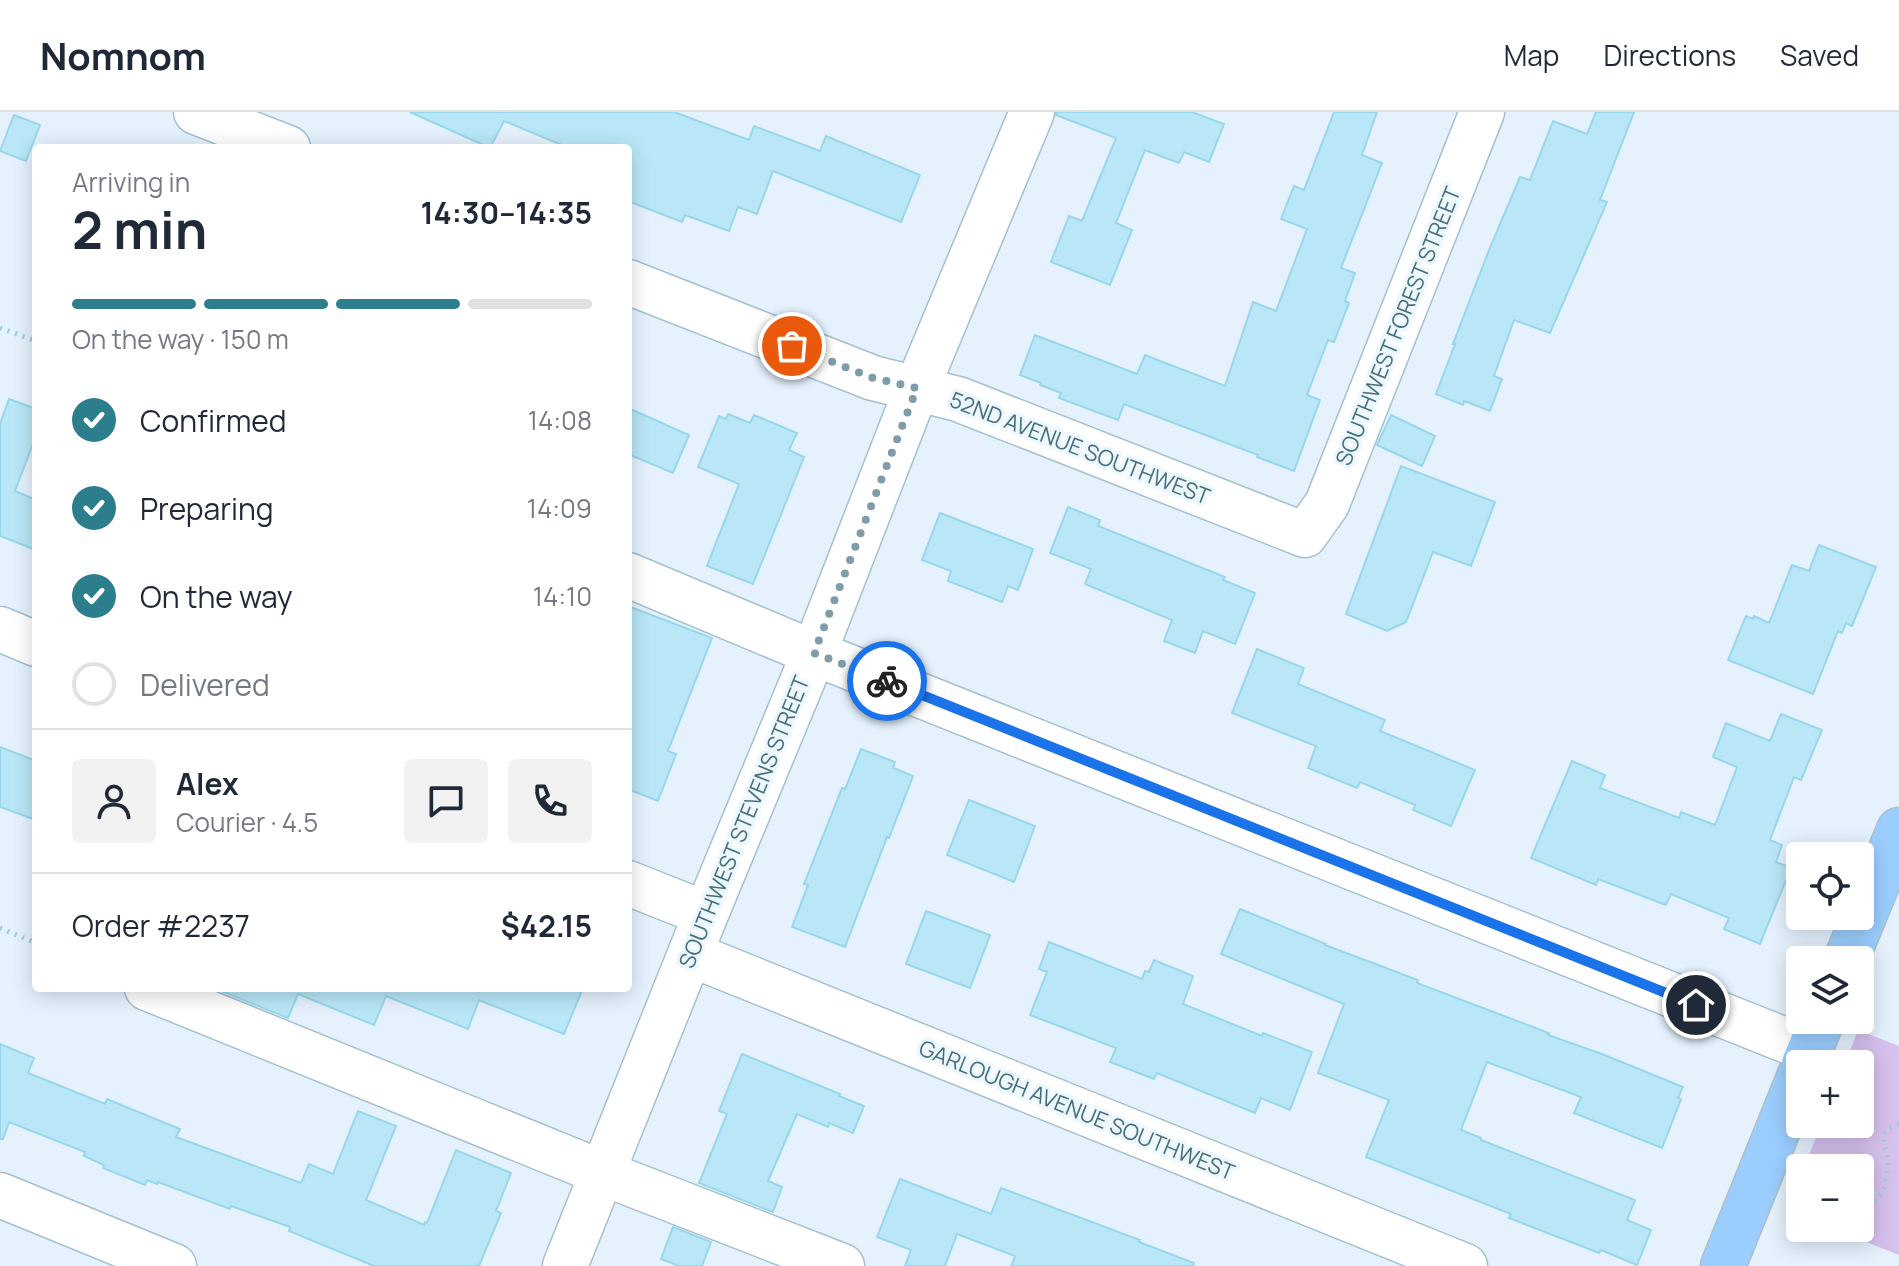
<!DOCTYPE html>
<html lang="en">
<head>
<meta charset="utf-8">
<style>
	:root { --surface:#fff; --page:#f2f2f3; --text:#1f2937; --muted:#747a83; --line:#e0e1e3; --accent:#2c7e8c }
	body { margin:0; font-family:Manrope,sans-serif; background:var(--page); color:var(--text); height:100vh; display:flex; flex-direction:column; font-size:30px; white-space:nowrap }
	* { box-sizing:border-box; margin:0 }
	p { font-size:26px; color:var(--muted) }
	.icon { flex:none; width:44px; height:44px; fill:none; stroke:currentColor; stroke-width:2; stroke-linecap:round; stroke-linejoin:round }
	.map { position:relative; flex:1; overflow:hidden }
	.details { position:absolute; left:32px; top:32px; width:600px; height:848px; display:flex; flex-direction:column; background:var(--surface); border-radius:8px; box-shadow:0 4px 20px #0003 }
	.details>* { flex:none }
	.controls { position:absolute; left:1786px; top:730px; display:grid; gap:16px }
	.controls a { display:grid; place-items:center; width:88px; height:88px; border-radius:8px; background:var(--surface); box-shadow:0 4px 20px #0003; font-size:40px }
	.pin { position:absolute; display:grid; place-items:center; width:68px; height:68px; color:#fff; margin:-34px; border:4px solid #fff; border-radius:50%; box-shadow:0 2px 8px #0007 }
	.courier { position:absolute; display:grid; place-items:center; width:80px; height:80px; margin:-40px; border:6px solid #1a73e8; border-radius:50%; background:#fff; color:#222; box-shadow:0 2px 10px #0007 }
	.head em { font-style:normal; font-weight:700 }
	.head div { display:flex; flex-direction:column-reverse }
	.head { display:flex; align-items:center; justify-content:space-between; height:136px; padding:0 40px }
	h1 { font-size:52px; font-weight:700; line-height:60px }
	.bar { display:grid; grid-template-columns:repeat(4,1fr); gap:12px 8px; align-content:center; height:96px; padding:0 40px }
	.bar i { height:10px; border-radius:6px; background:var(--line) }
	.bar .active { background:var(--accent) }
	.bar p { grid-column:span 4 }
	.line { display:flex; align-items:center; gap:20px; padding:0 40px; border-top:2px solid var(--line) }
	.line div { flex:1 }
	.round { display:grid; place-items:center; flex:none; width:84px; height:84px; border-radius:8px; background:var(--page) }
	ol { padding:0 40px; list-style:none }
	li { display:flex; align-items:center; gap:24px; height:88px }
	li p { margin-inline-start:auto }
	li .icon { padding:8px; border-radius:50%; background:var(--accent); color:#fff; stroke-width:4 }
	li:last-child { color:var(--muted) }
	li i { width:44px; height:44px; border:4px solid var(--line); border-radius:50% }
	header { display:flex; align-items:center; gap:48px; box-sizing:border-box; height:112px; padding:0 40px; background:var(--surface); border-bottom:2px solid var(--line) }
	header strong { font-size:38px }
	nav { display:flex; gap:44px; margin-inline-start:auto; font-size:28px }
	.map>svg:first-child { display:block }
	.green { fill:#d6c1ee }
	.building { fill:#b9e7f7; stroke:#98d7eb; stroke-width:2 }
	.lines { fill:none; stroke-linecap:round; stroke-linejoin:round }
	.minor-casing { stroke:#a4c1cd; stroke-width:47 }
	.major-casing { stroke:#aec0c5; stroke-width:47 }
	.path { stroke:#9cccdc; stroke-width:5; stroke-dasharray:2 6; stroke-linecap:butt }
	.minor { stroke:#fff; stroke-width:44 }
	.major { stroke:#9bceff; stroke-width:44 }
	.done { stroke:#7e9da9; stroke-width:8; stroke-dasharray:0 14.4 }
	.route { stroke:#1a73e8; stroke-width:10 }
	.labels { text-anchor:middle; dominant-baseline:central; stroke-width:7; stroke-linejoin:round; paint-order:stroke }
	.street-label { font-size:22px; fill:#476f7b; stroke:#edf7ff }
</style>
</head>
<body>
<header>
<strong>Nomnom</strong>
<nav><a>Map</a><a>Directions</a><a>Saved</a></nav>
</header>
<div class="map">
<svg width="1899" height="1154" viewBox="0 0 1899 1154">
	<rect width="100%" height="100%" fill="#e5f2fe"/>
	<path class="green" d="M1858,918L1899,934V1143L1831,1116H1860V1056H1804L1821,1012H1860V952H1845Z"/>
	<path class="building" d="M410,0H674L749,28L754,14L820,39L826,24L920,63L901,110L773,59L757,102L738,95L729,119L685,103L682,110L628,89V36H569L504,9L490,36Z
		M1056,0H1192L1224,12L1209,50L1184,40L1179,51L1145,38L1116,111L1132,118L1110,173L1051,150L1069,104L1082,109L1116,26L1056,3Z
		M1334,0H1377L1362,43L1382,51L1341,156L1355,161L1345,189L1349,191L1334,230L1328,228L1307,283L1320,288L1294,359L1257,345L1258,343L1124,292L1118,308L1059,286L1061,281L1040,273L1041,271L1020,263L1035,223L1137,262L1145,243L1225,274L1253,190L1276,199L1307,117L1281,107L1294,74L1304,78Z
		M1596,0H1634L1600,88L1607,90L1550,221L1514,208L1494,264L1502,267L1490,299L1464,289L1463,293L1436,282L1455,232H1453L1489,138L1520,65L1530,68L1553,9L1587,22Z
		M14,3L40,13L26,49L0,39Z
		M9,287L36,297V324L15,379L36,388V438L0,424V312Z
		M628,296L689,323L673,361L628,342Z
		M728,302L750,311L754,303L797,321L789,338L804,345L753,472L707,454L739,372L698,355L719,304L726,307Z
		M1391,303L1435,324L1422,354L1377,333Z
		M1401,354L1495,390L1471,454L1433,440L1406,510L1387,519L1346,502Z
		M1068,395L1100,408L1098,414L1225,465L1223,468L1255,481L1235,532L1203,519L1195,541L1164,529L1172,508L1085,472L1091,457L1050,441Z
		M940,401L1033,437L1018,478L1008,474L1002,490L948,469L951,459L922,448Z
		M1819,433L1876,455L1852,514L1846,511L1842,521L1838,519L1813,582L1728,548L1746,504L1753,507L1754,504L1769,511L1792,453L1809,459Z
		M628,494L712,526L668,639L676,642L658,689L628,677Z
		M1257,537L1304,556L1298,572L1385,608L1380,619L1475,658L1451,714L1413,698L1415,693L1360,670L1357,676L1308,656L1316,634L1232,601Z
		M1781,602L1822,618L1801,668L1794,665L1770,728L1782,733L1776,750L1791,756L1760,832L1724,817L1729,806L1671,782L1666,793L1598,767L1596,773L1531,746L1572,649L1605,663L1600,676L1679,706L1681,700L1715,713L1737,655L1713,645L1726,611L1770,629Z
		M0,635L36,649V708L0,695Z
		M861,637L895,650L893,656L913,664L889,726L887,725L845,835L792,815L808,773L804,772L842,676L845,677Z
		M969,688L1035,714L1014,770L947,743Z
		M1240,797L1326,832L1325,833L1418,868L1417,871L1549,921L1548,923L1602,942L1683,975L1678,986L1681,987L1662,1036L1574,1001L1581,985L1487,950L1461,1018L1481,1026V1028L1635,1088L1627,1108L1651,1118L1637,1153L1601,1138L1599,1141L1509,1106L1511,1102L1366,1045L1389,988L1318,961L1344,892L1221,842Z
		M926,799L990,823L970,876L906,852Z
		M1049,830L1142,867L1145,859L1149,860L1154,848L1193,864L1183,892L1262,924L1263,921L1312,940L1290,998L1261,986L1255,1001L1157,961L1154,967L1110,950L1116,936L1030,903L1047,860L1039,857Z
		M214,876H583L564,922L479,888L468,917L386,884L374,913L298,882L288,906Z
		M0,932L34,946L28,961L105,992L107,987L180,1017L176,1025L301,1071L309,1052L333,1062L358,999L396,1014L366,1088L424,1113L425,1110L427,1111L456,1038L511,1061L496,1099L501,1101L479,1154H374L289,1119L290,1115L231,1094L230,1097L158,1070L157,1072L147,1068L145,1073L103,1056L104,1053L84,1044L85,1040L9,1010L3,1027H0Z
		M742,942L840,982L839,984L864,994L853,1021L829,1011L828,1015L797,1002L768,1069L782,1075L773,1100L699,1071L727,1002L719,999Z
		M900,1067L991,1102L1001,1076L1140,1128L1139,1130L1194,1151L1193,1154H1011L1015,1144L957,1122L945,1154H905L911,1138L877,1125Z
		M673,1115L711,1130L702,1154H679L661,1147Z"/>
	<g class="lines">
		<g class="minor-casing">
			<path id="minor" d="M196,0L288,36
				M628,170L873,266L958,287L1305,423L1327,392L1482,0
				M628,463L814,541L1810,938
				M0,517L36,532
				M628,771L706,802
				M690,842L1465,1154
				M147,876L603,1061L842,1154
				M0,1083L174,1154
				M565,1154L706,802L814,541L917,276L1032,0"/>
		</g>
		<g class="major-casing">
			<path id="major" d="M1846,848L1899,718
				M1804,952L1822,908
				M1723,1154L1800,963"/>
		</g>
		<path class="path" d="M0,216L36,229
			M0,816L36,831
			M1860,1098C1868,1093 1880,1085 1884,1076C1886,1069 1888,1056 1888,1049C1887,1032 1874,1020 1899,1012"/>
		<use href="#minor" class="minor"/>
		<use href="#major" class="major"/>
	</g>
	<g class="lines">
		<path class="done" d="M792,234L873,266L917,276L814,541L887,569"/>
		<path class="route" d="M887,569L1696,893"/>
	</g>
	<g class="labels">
		<g class="street-label">
			<text transform="translate(1398 214) rotate(-68)">SOUTHWEST FOREST STREET</text>
			<text transform="translate(1080 336) rotate(21)">52ND AVENUE SOUTHWEST</text>
			<text transform="translate(744 710) rotate(-68)">SOUTHWEST STEVENS STREET</text>
			<text transform="translate(1077 998) rotate(22)">GARLOUGH AVENUE SOUTHWEST</text>
		</g>
	</g>
</svg>
<div class="controls">
<a><svg class="icon" aria-label="locate" viewBox="0 0 24 24"><circle cx="12" cy="12" r="6"/><path d="M12 2v4M12 18v4M2 12h4M18 12h4"/></svg></a>
<a><svg class="icon" aria-label="layers" viewBox="0 0 24 24"><path d="M12 4l9 5-9 5-9-5zM3 14l9 5 9-5"/></svg></a>
<a>+</a>
<a>−</a>
</div>
<div class="pin" style="left:792px;top:234px;background:#ea580c"><svg class="icon" aria-label="bag" viewBox="0 0 24 24"><path d="M5 8h14l-1 12H6zM9 8a3 3 0 0 1 6 0"/></svg></div>
<div class="pin" style="left:1696px;top:893px;background:#1f2937"><svg class="icon" aria-label="home" viewBox="0 0 24 24"><path d="M3 11l9-7 9 7M6 9v11h12V9"/></svg></div>
<div class="courier" style="left:887px;top:569px"><svg class="icon" aria-label="bike" viewBox="0 0 24 24"><circle cx="6" cy="16" r="4"/><circle cx="18" cy="16" r="4"/><path d="M6 16l4-8h5l3 8M10 8l3 8H6M13 5h3"/></svg></div>
<section class="details">
<div class="head"><div><h1>2 min</h1><p>Arriving in</p></div><em>14:30–14:35</em></div>
<div class="bar"><i class="active"></i><i class="active"></i><i class="active"></i><i></i><p>On the way · 150 m</p></div>
<ol>
<li><svg class="icon" aria-label="check" viewBox="0 0 24 24"><path d="M5 12l5 5 9-10"/></svg>Confirmed<p>14:08</p></li>
<li><svg class="icon" aria-label="check" viewBox="0 0 24 24"><path d="M5 12l5 5 9-10"/></svg>Preparing<p>14:09</p></li>
<li><svg class="icon" aria-label="check" viewBox="0 0 24 24"><path d="M5 12l5 5 9-10"/></svg>On the way<p>14:10</p></li>
<li><i></i>Delivered</li>
</ol>
<div class="line" style="height:144px"><a class="round"><svg class="icon" aria-label="person" viewBox="0 0 24 24"><circle cx="12" cy="8" r="4"/><path d="M4 21q1-7 8-7t8 7"/></svg></a><div><b>Alex</b><p>Courier · 4.5</p></div><a class="round"><svg class="icon" aria-label="chat" viewBox="0 0 24 24"><path d="M4 5h16v11H9l-5 4z"/></svg></a><a class="round"><svg class="icon" aria-label="phone" viewBox="0 0 24 24"><path d="M5 4h4l2 5-3 2q2 4 5 5l2-3 5 2v4C11 20 4 13 5 4z"/></svg></a></div>
<div class="line" style="height:104px"><div>Order #2237</div><b>$42.15</b></div>
</section>
</div>
</body>
</html>
